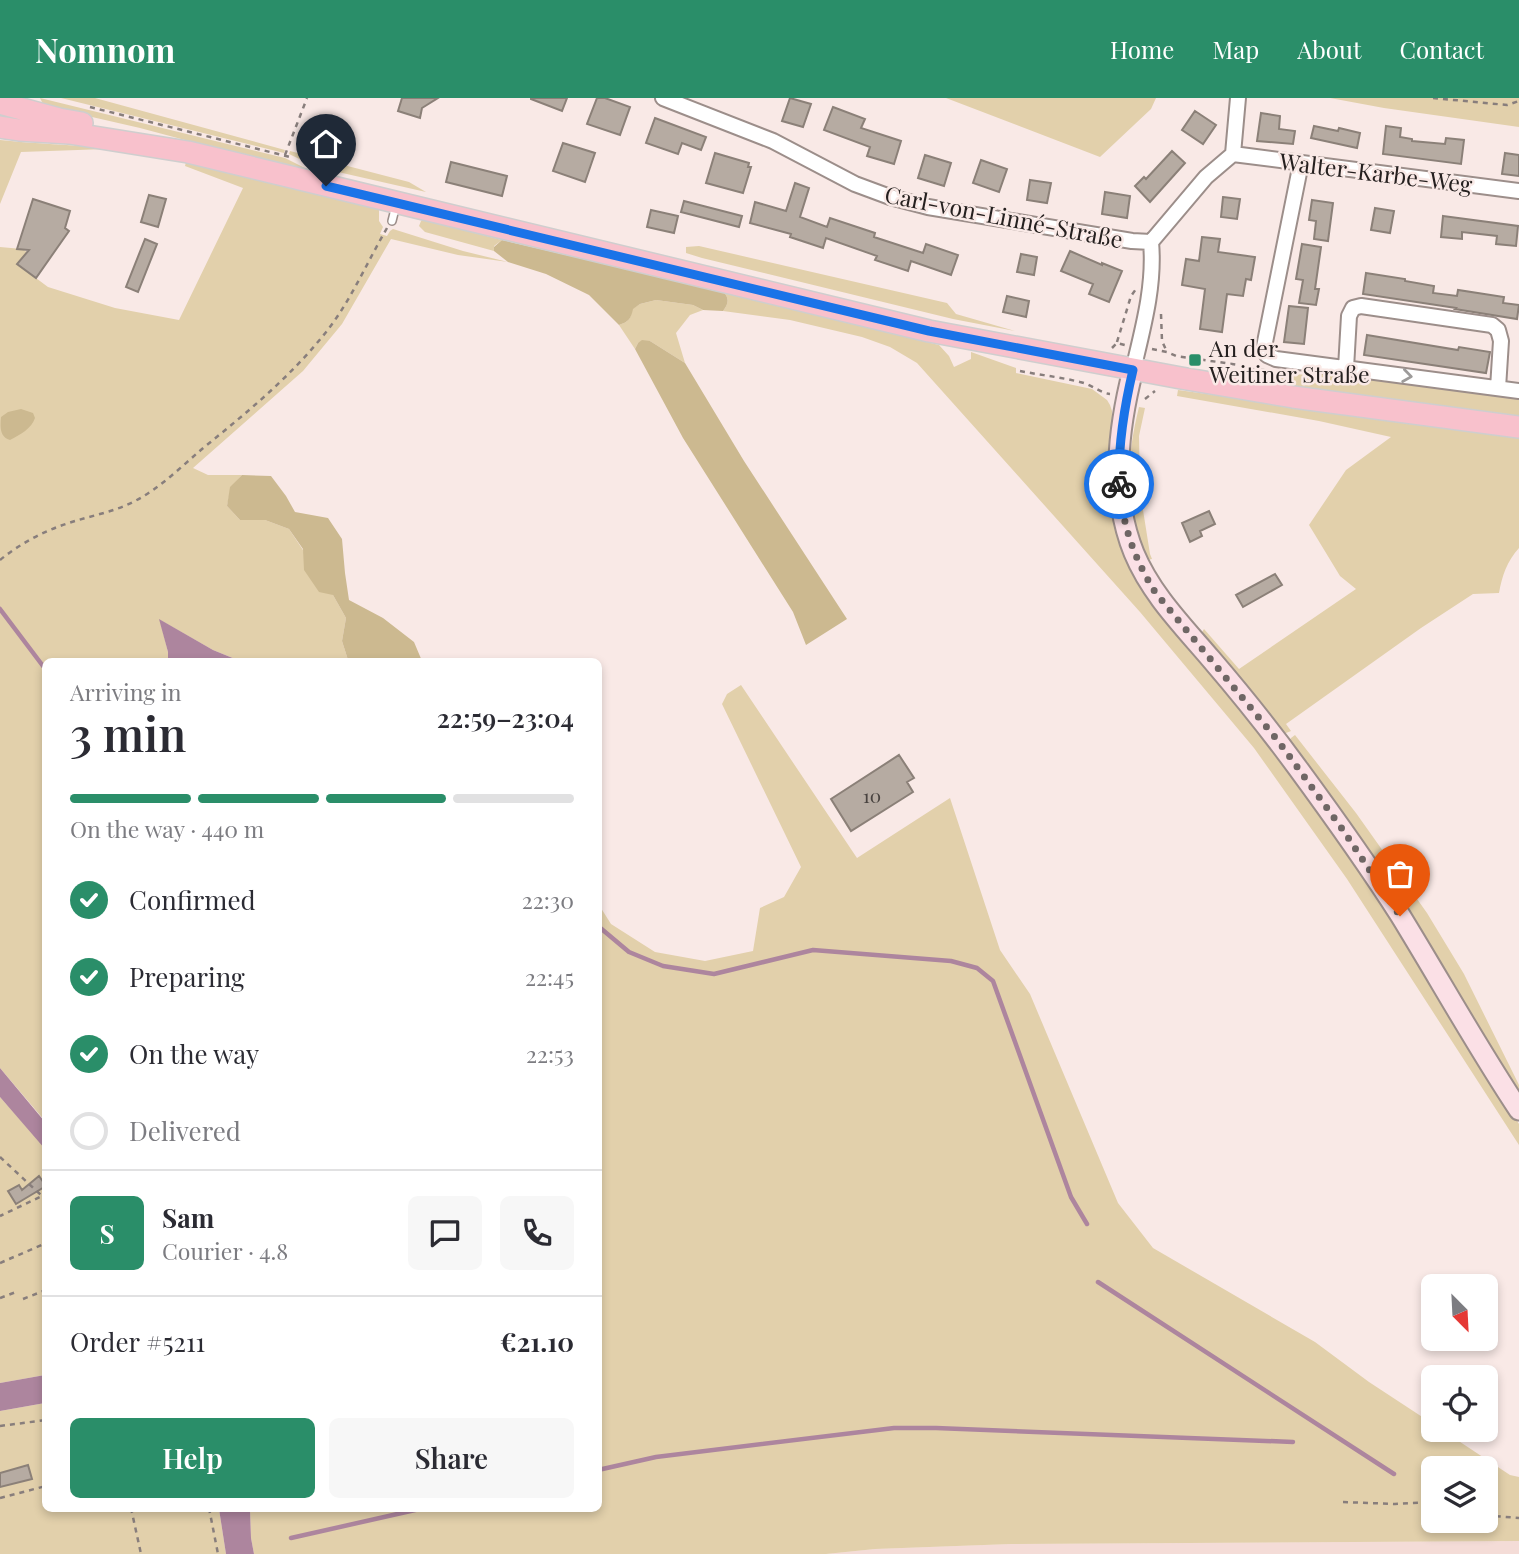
<!DOCTYPE html>
<html lang="en">
<head>
<meta charset="utf-8">
<style>
	:root { --surface:#fff; --page:#f7f7f7; --text:#2b2b33; --muted:#7c7c81; --line:#e1e1e2; --accent:#2a8e69 }
	body { margin:0; font-family:"Playfair Display",serif; background:var(--page); color:var(--text); height:100vh; display:flex; flex-direction:column; font-size:26px; white-space:nowrap }
	* { box-sizing:border-box; margin:0 }
	p { font-size:23px; color:var(--muted) }
	.icon { flex:none; width:38px; height:38px; fill:none; stroke:currentColor; stroke-width:2; stroke-linecap:round; stroke-linejoin:round }
	.map { position:relative; flex:1; overflow:hidden }
	.side { position:absolute; left:42px; top:560px; width:560px; height:854px; display:flex; flex-direction:column; background:var(--surface); border-radius:10px; box-shadow:0 4px 10px #0003 }
	.side>* { flex:none }
	.needle { width:46px; rotate:156deg }
	.tools { position:absolute; left:1421px; top:1176px; display:grid; gap:14px }
	.tools a { display:grid; place-items:center; width:77px; height:77px; border-radius:10px; background:var(--surface); box-shadow:0 4px 10px #0003; font-size:35px }
	.pin { position:absolute; display:grid; place-items:center; width:60px; height:60px; color:#fff; margin:-72px -30px; border-radius:50% 50% 50% 0; rotate:-45deg; box-shadow:0 0 7px #0007 }
	.pin .icon { rotate:45deg }
	.courier { position:absolute; display:grid; place-items:center; width:70px; height:70px; margin:-35px; border:5px solid #1a73e8; border-radius:50%; background:#fff; color:#222; box-shadow:0 2px 9px #0007 }
	.headline em { font-style:normal; font-weight:600 }
	.headline div { display:flex; flex-direction:column-reverse }
	.headline { display:flex; align-items:center; justify-content:space-between; height:119px; padding:0 28px }
	h1 { font-size:46px; font-weight:600; line-height:52px }
	.bar { display:grid; grid-template-columns:repeat(4,1fr); gap:10px 7px; align-content:center; height:84px; padding:0 28px }
	.bar i { height:9px; border-radius:5px; background:var(--line) }
	.bar .current { background:var(--accent) }
	.bar p { grid-column:span 4 }
	.line { display:flex; align-items:center; gap:18px; padding:0 28px; border-top:2px solid var(--line) }
	.line div { flex:1 }
	.round { display:grid; place-items:center; flex:none; width:74px; height:74px; border-radius:10px; background:var(--page) }
	ol { padding:0 28px; list-style:none }
	li { display:flex; align-items:center; gap:21px; height:77px }
	li p { margin-inline-start:auto }
	li .icon { padding:7px; border-radius:50%; background:var(--accent); color:#fff; stroke-width:4 }
	li:last-child { color:var(--muted) }
	li i { width:38px; height:38px; border:4px solid var(--line); border-radius:50% }
	.action { display:flex; gap:14px; margin-top:auto; padding:14px 28px }
	.action a { flex:1; height:80px; border-radius:10px; background:var(--accent); color:#fff; font-size:28px; font-weight:600; line-height:80px; text-align:center }
	.action a+a { background:var(--page); color:var(--text) }
	header { display:flex; align-items:center; gap:42px; box-sizing:border-box; height:98px; padding:0 35px; background:var(--accent); color:#fff }
	header strong { font-size:33px }
	nav { display:flex; gap:38px; margin-inline-start:auto; font-size:24px }
	.map>svg:first-child { display:block }
	.built { fill:#f4dcd7 }
	.green { fill:#e2d0ab; fill-rule:evenodd }
	.forest { fill:#ccb990 }
	.water { fill:#ad859e }
	.lines { fill:none; stroke-linecap:round; stroke-linejoin:round }
	.stream { stroke:#ad859e; stroke-width:4.5 }
	.building { fill:#b6aba2; stroke:#8b8078; stroke-width:2 }
	.service-casing { stroke:#9c8e8a; stroke-width:10 }
	.minor-casing { stroke:#9c8e8a; stroke-width:18 }
	.secondary-casing { stroke:#9c8e8a; stroke-width:23 }
	.primary-casing { stroke:#cfcece; stroke-width:24 }
	.path { stroke:#887e7c; stroke-width:2.5; stroke-dasharray:5 5; stroke-linecap:butt }
	.service { stroke:#fff; stroke-width:7 }
	.minor { stroke:#fff; stroke-width:14 }
	.secondary { stroke:#fbe0e6; stroke-width:19 }
	.primary { stroke:#f8c1cc; stroke-width:21 }
	.oneway { stroke:#9d9b9a }
	.done { stroke:#6f6665; stroke-width:7; stroke-dasharray:0 12.6 }
	.route { stroke:#1a73e8; stroke-width:9 }
	.poi-dot { fill:#2a8e69; stroke:#f9e9e6; stroke-width:2.5 }
	.labels { text-anchor:middle; dominant-baseline:central; stroke-width:5; stroke-linejoin:round; paint-order:stroke }
	.number-label { font-size:19px; fill:#494340 }
	.street-label { font-size:23px; fill:#25201f; stroke:#f9e9e6 }
	.poi-label { font-size:23px; fill:#25201f; stroke:#f9e9e6; text-anchor:start }
</style>
</head>
<body>
<header>
<strong>Nomnom</strong>
<nav><a>Home</a><a>Map</a><a>About</a><a>Contact</a></nav>
</header>
<div class="map">
<svg width="1519" height="1456" viewBox="0 0 1519 1456">
	<rect width="100%" height="100%" fill="#f9e9e6"/>
	<path class="built" d="M1519,1443V1456H826L875,1451L1011,1446Z"/>
	<path class="green" d="M40,0L285,60L313,74L282,68L140,30L44,8Z
		M61,0H95L285,52L284,55Z
		M946,0H1156L1151,11L1100,59Z
		M1330,0H1519V29L1384,10Z
		M0,42C35,46 71,46 106,51L21,54L0,106Z
		M290,53L409,84L426,94L316,69L289,56Z
		M186,64L379,109V123L383,129L380,136L387,138L390,133L393,131L463,153L508,164L458,157L391,141L342,226L303,273L193,370L208,377H242L231,389L227,408L240,422H265L289,431L333,497L346,520L342,543L348,562L350,563H240L213,552L160,522L168,554V563L46,564L45,1023L0,970V149L22,151L27,154L17,166L48,189L115,210L179,222L243,90L185,68Z
		M425,122L502,142L494,148V153L425,134L419,128L421,123Z
		M699,148L947,205L956,216L1015,233L953,221L702,160L686,155V149Z
		M724,194L939,247L949,258L954,269L971,261V254L1016,270V275L1092,291L1107,302L1110,307L1112,313L1111,366L1125,457L1134,479L1147,499L1267,640L1396,823L1519,1026V1047L1347,781L1254,650L1140,514L917,265L890,249L862,239L790,222L723,213C729,205 729,201 724,194Z
		M656,202L693,207L703,212L690,217L676,235L685,265L650,243L638,245L635,251L619,227C628,224 631,221 632,211L640,206Z
		M1330,273L1519,297V322L1298,291L1252,275L1317,277Z
		M1178,292L1519,339V450C1507,463 1502,478 1499,495L1473,496L1421,530L1286,626L1291,633L1286,635H1280L1201,536L1204,531L1239,571L1356,491L1340,478L1309,427L1346,372L1391,339L1319,323L1177,298Z
		M1139,309L1145,310L1139,338L1140,393L1150,456L1152,461L1147,462C1123,411 1126,362 1139,309Z
		M741,587L857,760L950,700L1000,852L1030,896L1118,1105L1153,1150L1315,1244L1369,1284L1433,1326V1332H1442L1510,1377L1519,1379V1443L1011,1446L875,1451L826,1456H254L251,1440L250,1411L598,1410L599,807L611,826L655,854L705,863L753,853L760,810L784,799L801,769L722,606L727,596ZM1433,1370H1486V1423H1433Z
		M1295,637L1356,715L1427,815L1464,876L1519,987V998L1288,646L1291,640Z
		M0,999L46,1051L45,1277L0,1285Z
		M45,1305L46,1410L219,1411L226,1456H0V1313Z"/>
	<path class="forest" d="M502,142L724,194C729,201 729,205 723,213L703,212L693,207L656,202L640,206L633,211C631,221 628,224 619,227L589,197L546,176L508,164L494,153V149Z
		M642,242L650,243L685,265L744,363L847,521L806,547L793,514L683,340L635,251L638,245Z
		M21,311L33,315L35,320C32,330 20,337 10,342C0,339 0,330 1,319L8,314Z
		M242,377L271,378L286,398L295,414L328,420L342,441L345,475L349,502L383,520L414,544L422,563L348,562L342,543L346,520L333,497L319,494L304,472L303,451L289,431L265,422H240L227,408L230,389Z"/>
	<path class="water" d="M159,521L213,552L240,563H168V554Z
		M0,970L45,1024V1051L0,999Z
		M45,1277V1305L0,1313V1285Z
		M219,1411H250L251,1440L254,1456H226Z"/>
	<g class="lines">
		<path class="stream" d="M0,511L46,572
			M598,828L629,854L663,868L714,876L813,852L951,863L977,870L993,883L1071,1099L1087,1126
			M1098,1184L1394,1376
			M598,1372L656,1359L894,1330H936L1293,1344
			M291,1440L424,1410"/>
	</g>
	<path class="building" d="M402,0H438L422,10L420,20L398,13Z
		M531,0H567L562,13L531,1Z
		M597,0H605L630,9L620,37L587,26Z
		M790,0L811,6L803,29L782,23Z
		M833,9L865,21L861,30L901,43L894,66L867,58L870,49L824,32Z
		M1195,13L1216,27L1203,46L1182,32Z
		M1261,15L1280,18L1279,31L1295,33L1293,46L1257,43Z
		M655,20L706,39L701,52L682,45L678,56L646,45Z
		M1314,28L1338,33L1339,30L1360,35L1357,50L1311,40Z
		M1386,28L1401,30L1400,39L1412,41V43L1445,46L1446,40L1464,42L1461,66L1383,56Z
		M563,45L595,55L585,84L553,73Z
		M1172,53L1185,65L1150,104L1135,88L1144,79L1146,81Z
		M715,55L749,65L748,69H751L743,95L706,85Z
		M1505,55L1519,57V78L1502,76Z
		M925,57L951,65L944,88L918,80Z
		M981,62L1007,71L999,94L973,85Z
		M451,64L507,78L502,98L446,84Z
		M1030,82L1051,85L1047,105L1027,102Z
		M795,85L809,90L800,119L827,129L830,120L875,135L874,139L923,155L926,146L958,157L951,177L911,163L908,173L875,162L877,158L826,140L823,150L790,139L791,136L750,125L755,104L786,113Z
		M1105,94L1130,98L1127,120L1102,116Z
		M149,97L166,101L158,129L141,124Z
		M1223,99L1240,101L1237,121L1221,119Z
		M33,101L70,113L65,130L69,133L36,180L17,166L29,152L17,151Z
		M1312,102L1333,105L1328,143L1314,141L1316,123L1309,122Z
		M684,103L742,118L739,129L681,114Z
		M1375,110L1394,113L1390,135L1371,132Z
		M651,112L678,118L674,135L647,129Z
		M1443,118L1518,128L1516,148L1496,146L1497,138L1462,134V141L1441,139Z
		M1202,139L1220,141L1218,154L1255,159L1251,182L1246,181L1243,198L1227,196L1222,234L1200,231L1205,191L1182,187L1186,161L1199,163Z
		M145,141L157,146L138,194L126,189Z
		M1302,146L1321,149L1315,191H1319L1316,207L1299,205L1303,182L1296,181Z
		M1070,153L1102,167V165L1122,173L1109,204L1089,196L1093,186L1061,173Z
		M1021,156L1037,159L1034,177L1017,174Z
		M1366,175L1405,181V183L1434,188L1433,195L1457,198L1458,192L1504,199L1503,205L1519,207L1517,221L1455,211L1456,210L1363,196Z
		M1007,198L1029,203L1026,219L1003,214Z
		M1289,208L1308,210L1304,246L1284,244Z
		M1367,237L1458,252L1459,249L1490,254L1486,275L1364,257Z
		M1209,413L1215,426L1200,433L1202,438L1190,444L1182,425Z
		M1275,476L1282,487L1243,509L1236,497Z
		M899,657L914,680L907,684L913,694L851,733L831,701Z
		M39,1078L46,1088L16,1106L8,1093L19,1087L22,1092Z
		M28,1367L32,1381L0,1389V1375Z"/>
	<g class="lines">
		<g class="service-casing">
			<path id="service" d="M392,123L396,107"/>
		</g>
		<g class="minor-casing">
			<path id="minor" d="M663,0L773,43L855,86L890,99L928,109L1132,143L1151,144
				M1233,56L1238,0
				M1301,65L1264,249L1267,257L1276,261L1519,293
				M1151,144L1206,79L1233,56L1519,93
				M1346,270L1349,218L1353,210L1361,208L1492,227L1498,232L1501,243L1498,290
				M1133,272C1143,230 1155,187 1151,144"/>
		</g>
		<g class="secondary-casing">
			<path id="secondary" d="M1133,272C1118,331 1110,396 1134,455C1151,496 1183,528 1211,561C1241,596 1270,632 1297,669C1333,718 1368,767 1400,817C1440,882 1477,949 1519,1012"/>
		</g>
		<g class="primary-casing">
			<path id="primary" d="M0,5L59,21L82,25
				M0,29L19,32L69,35L188,54L929,233L1181,280L1293,299L1519,329"/>
		</g>
		<path class="path" d="M1433,0L1507,7L1519,3
			M90,9L290,59
			M285,57L307,0
			M1161,216L1162,243L1167,254
			M1117,244L1131,198L1136,191
			M1112,250L1117,245L1125,247
			M1152,251L1167,254L1176,258L1239,267L1249,271L1265,272
			M1020,273C1040,277 1060,279 1080,284C1091,286 1100,295 1110,296
			M1145,301L1155,293
			M0,462C22,444 48,431 75,423C95,417 116,413 135,403C160,390 181,369 202,351C245,316 287,282 322,239C349,207 366,166 387,130
			M0,1059L42,1098L0,1118
			M0,1165L46,1145
			M0,1200L16,1194
			M23,1201L46,1192
			M0,1328L46,1322
			M0,1400L46,1388
			M1343,1404L1395,1406L1433,1404
			M131,1410L141,1456
			M209,1410L218,1456
			M1486,1416L1494,1418L1519,1420"/>
		<use href="#service" class="service"/>
		<use href="#minor" class="minor"/>
		<use href="#secondary" class="secondary"/>
		<use href="#primary" class="primary"/>
	</g>
	<defs><path id="oneway-chevron" d="M-2-3.5L2.5 0L-2 3.5" fill="none" stroke-width="1.6" stroke-linecap="round" stroke-linejoin="round" transform="scale(1.75)"/></defs>
	<use class="oneway" href="#oneway-chevron" transform="translate(1407 278) rotate(8)"/>
	<g class="lines">
		<path class="done" d="M1119,386C1123,428 1133,458 1155,494L1279,644L1343,732L1400,818"/>
		<path class="route" d="M326,88L929,233L1133,272C1124,310 1118,347 1119,386"/>
	</g>
	<rect class="poi-dot" x="1188" y="255" width="14" height="14" rx="3.5"/>
	<g class="labels">
		<g class="number-label">
			<text x="872" y="697">10</text>
		</g>
		<g class="street-label">
			<text transform="translate(1376 74) rotate(7)">Walter-Karbe-Weg</text>
			<text transform="translate(1004 118) rotate(11)">Carl-von-Linné-Straße</text>
		</g>
		<g class="poi-label">
			<text x="1209" y="249">An der<tspan x="1209" dy="26">Weitiner Straße</tspan></text>
		</g>
	</g>
</svg>
<div class="tools">
<a><svg class="needle" viewBox="-14 -14 28 28"><path d="M0-13l5 13h-10z" fill="#e53935"/><path d="M0 13l5-13h-10z" fill="#7c7c81"/></svg></a>
<a><svg class="icon" aria-label="locate" viewBox="0 0 24 24"><circle cx="12" cy="12" r="6"/><path d="M12 2v4M12 18v4M2 12h4M18 12h4"/></svg></a>
<a><svg class="icon" aria-label="layers" viewBox="0 0 24 24"><path d="M12 4l9 5-9 5-9-5zM3 14l9 5 9-5"/></svg></a>
</div>
<div class="pin" style="left:1400px;top:818px;background:#ea580c"><svg class="icon" aria-label="bag" viewBox="0 0 24 24"><path d="M5 8h14l-1 12H6zM9 8a3 3 0 0 1 6 0"/></svg></div>
<div class="pin" style="left:326px;top:88px;background:#1f2937"><svg class="icon" aria-label="home" viewBox="0 0 24 24"><path d="M3 11l9-7 9 7M6 9v11h12V9"/></svg></div>
<div class="courier" style="left:1119px;top:386px"><svg class="icon" aria-label="bike" viewBox="0 0 24 24"><circle cx="6" cy="16" r="4"/><circle cx="18" cy="16" r="4"/><path d="M6 16l4-8h5l3 8M10 8l3 8H6M13 5h3"/></svg></div>
<section class="side">
<div class="headline"><div><h1>3 min</h1><p>Arriving in</p></div><em>22:59–23:04</em></div>
<div class="bar"><i class="current"></i><i class="current"></i><i class="current"></i><i></i><p>On the way · 440 m</p></div>
<ol>
<li><svg class="icon" aria-label="check" viewBox="0 0 24 24"><path d="M5 12l5 5 9-10"/></svg>Confirmed<p>22:30</p></li>
<li><svg class="icon" aria-label="check" viewBox="0 0 24 24"><path d="M5 12l5 5 9-10"/></svg>Preparing<p>22:45</p></li>
<li><svg class="icon" aria-label="check" viewBox="0 0 24 24"><path d="M5 12l5 5 9-10"/></svg>On the way<p>22:53</p></li>
<li><i></i>Delivered</li>
</ol>
<div class="line" style="height:126px"><b class="round" style="background:var(--accent);color:#fff">S</b><div><b>Sam</b><p>Courier · 4.8</p></div><a class="round"><svg class="icon" aria-label="chat" viewBox="0 0 24 24"><path d="M4 5h16v11H9l-5 4z"/></svg></a><a class="round"><svg class="icon" aria-label="phone" viewBox="0 0 24 24"><path d="M5 4h4l2 5-3 2q2 4 5 5l2-3 5 2v4C11 20 4 13 5 4z"/></svg></a></div>
<div class="line" style="height:91px"><div>Order #5211</div><b>€21.10</b></div>
<div class="action"><a>Help</a><a>Share</a></div>
</section>
</div>
</body>
</html>
